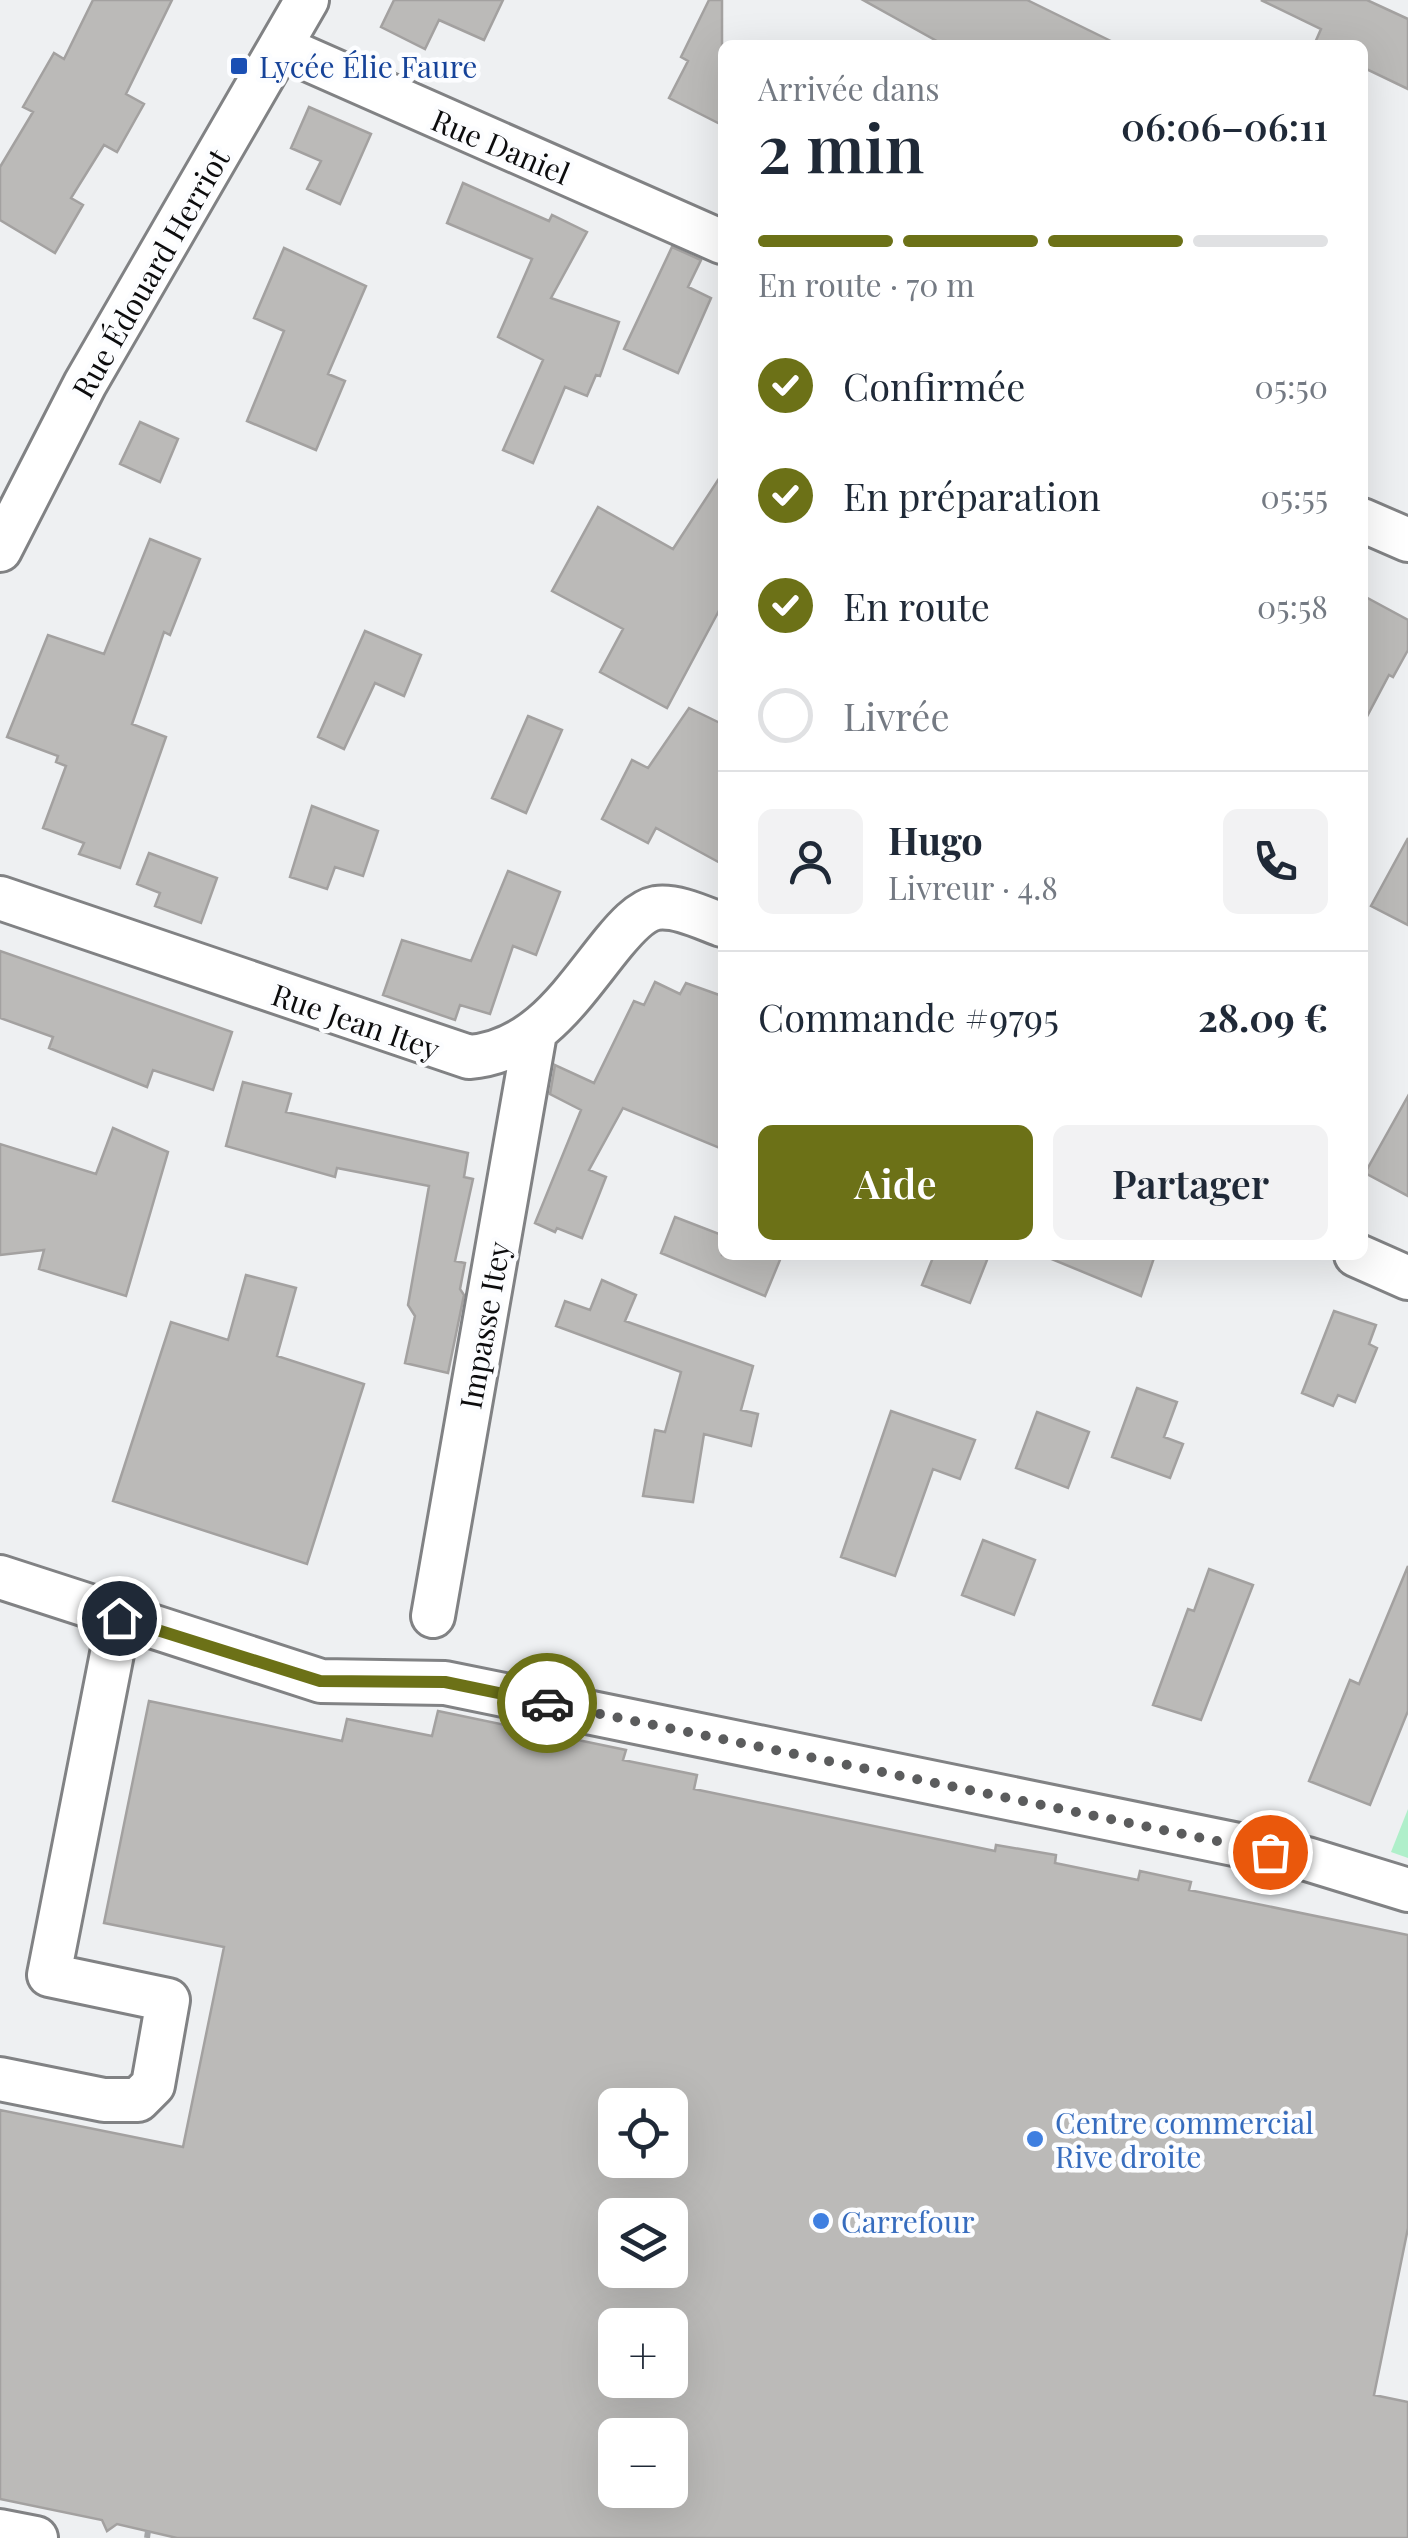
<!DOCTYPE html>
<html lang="fr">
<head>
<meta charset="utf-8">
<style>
	:root { --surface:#fff; --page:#f2f2f3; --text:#1f2937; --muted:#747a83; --line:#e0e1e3; --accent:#6c7117 }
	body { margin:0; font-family:"Playfair Display",serif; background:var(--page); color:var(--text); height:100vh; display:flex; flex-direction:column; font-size:38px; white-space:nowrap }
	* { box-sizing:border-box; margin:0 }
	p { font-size:32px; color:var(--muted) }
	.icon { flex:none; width:55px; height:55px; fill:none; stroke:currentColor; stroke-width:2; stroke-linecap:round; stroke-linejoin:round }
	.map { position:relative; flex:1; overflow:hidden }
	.drawer { position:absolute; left:718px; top:40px; width:650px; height:1220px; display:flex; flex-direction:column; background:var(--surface); border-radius:15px; box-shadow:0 10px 40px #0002 }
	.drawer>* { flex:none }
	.tools { position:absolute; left:598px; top:2088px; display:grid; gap:20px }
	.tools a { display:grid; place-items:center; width:90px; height:90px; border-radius:15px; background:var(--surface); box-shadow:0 10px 40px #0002; font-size:50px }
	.pin { position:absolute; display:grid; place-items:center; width:85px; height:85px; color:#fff; margin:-42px; border:5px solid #fff; border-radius:50%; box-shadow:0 2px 10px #0007 }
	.courier { position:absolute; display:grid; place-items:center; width:100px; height:100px; margin:-50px; border:8px solid #6c7117; border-radius:50%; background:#fff; color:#222; box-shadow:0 2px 12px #0007 }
	.overview em { font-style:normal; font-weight:600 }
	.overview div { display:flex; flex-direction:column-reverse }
	.overview { display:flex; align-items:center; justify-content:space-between; height:170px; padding:0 40px }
	h1 { font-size:65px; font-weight:600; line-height:75px }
	.bar { display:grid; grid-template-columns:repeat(4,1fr); gap:15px 10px; align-content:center; height:120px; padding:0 40px }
	.bar i { height:12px; border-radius:8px; background:var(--line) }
	.bar .active { background:var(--accent) }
	.bar p { grid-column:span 4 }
	.line { display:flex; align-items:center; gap:25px; padding:0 40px; border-top:2px solid var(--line) }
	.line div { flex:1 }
	.round { display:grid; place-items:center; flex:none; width:105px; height:105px; border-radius:15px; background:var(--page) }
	ol { padding:0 40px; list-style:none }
	li { display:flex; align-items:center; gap:30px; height:110px }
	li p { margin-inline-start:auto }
	li .icon { padding:10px; border-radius:50%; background:var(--accent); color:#fff; stroke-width:4 }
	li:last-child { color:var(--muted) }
	li i { width:55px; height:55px; border:5px solid var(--line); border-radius:50% }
	.button { display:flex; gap:20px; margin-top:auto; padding:20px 40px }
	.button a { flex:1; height:115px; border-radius:15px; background:var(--accent); color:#fff; font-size:40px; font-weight:600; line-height:115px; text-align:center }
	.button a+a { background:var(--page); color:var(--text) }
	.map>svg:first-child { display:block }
	.green { fill:#afefca }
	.building { fill:#bbbab8; stroke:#a3a1a0; stroke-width:2.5; fill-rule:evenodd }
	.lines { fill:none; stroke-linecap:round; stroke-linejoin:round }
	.minor-casing { stroke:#818284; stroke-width:48 }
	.path { stroke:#a4a5a7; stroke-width:6; stroke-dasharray:8 8; stroke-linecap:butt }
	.minor { stroke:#fff; stroke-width:42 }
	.done { stroke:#5b5c5d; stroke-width:10; stroke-dasharray:0 18 }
	.route { stroke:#6c7117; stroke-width:12 }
	.transit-dot { fill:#1a4fb4; stroke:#fcfdff; stroke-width:4 }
	.shop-dot { fill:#3f7fe0; stroke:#fcfdff; stroke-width:4 }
	.labels { text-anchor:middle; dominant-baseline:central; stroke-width:9; stroke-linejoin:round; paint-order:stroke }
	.transit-label { font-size:30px; fill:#164399; stroke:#fcfdff; text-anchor:start }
	.street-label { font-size:30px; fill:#0c0c0d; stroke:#fcfdff }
	.shop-label { font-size:30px; fill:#366cbe; stroke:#fcfdff; text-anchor:start }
</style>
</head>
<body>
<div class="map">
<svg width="1408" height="2538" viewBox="0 0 1408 2538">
	<rect width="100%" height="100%" fill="#eef0f2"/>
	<path class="green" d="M1408,1809V1858L1391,1852Z"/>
	<path class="building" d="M93,0H172L126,94L144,104L117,152L104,145L71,198L83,205L55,253L0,220V167L33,112L23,107L54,53L64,59Z
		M394,0H503L484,40L439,20L425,49L381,27Z
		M709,0H722V125L669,98L688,61L681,57Z
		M863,0H1027L1119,45H944Z
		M1261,0H1367L1408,19V89L1362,67V45H1314L1321,29Z
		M309,107L371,134L340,204L307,189L321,161L291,148Z
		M463,183L549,221L552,215L587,232L551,298L619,322L600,376L596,375L587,396L565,387L533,463L503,450L543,360L498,337L532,259L447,223Z
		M672,247L701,260L688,287L711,298L678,373L624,349Z
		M284,248L366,286L328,374L345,381L316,450L247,421L284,331L254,318Z
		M140,422L178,439L160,482L120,464Z
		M722,474V605L667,708L600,672L623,629L552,591L598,507L673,549Z
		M150,539L200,559L170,635L164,632L132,724L166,737L120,868L79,854L84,843L43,828L66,766L56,762L58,756L7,737L48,635L104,654Z
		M1362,595L1408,620V650L1393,677L1389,675L1362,726Z
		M365,631L421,655L404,696L375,683L344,749L318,737Z
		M689,708L722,724V864L656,828L648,843L602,819L632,760L648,768Z
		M528,716L562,730L526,813L492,798Z
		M312,806L378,831L363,876L335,867L327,889L290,877Z
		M1408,838V925L1371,906Z
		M149,853L217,878L201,923L155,906L160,893L137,884Z
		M508,871L560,892L536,955L513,946L490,1014L460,1005L455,1020L383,995L402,940L471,961Z
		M0,951L232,1032L213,1090L153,1070L147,1087L49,1048L53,1037L0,1018Z
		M655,982L680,994L686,983L722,996V1149L623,1108L589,1170L606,1177L582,1238L557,1228L555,1232L535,1223L581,1110L550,1094L555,1065L594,1083L634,1001L644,1005Z
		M243,1082L291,1094L286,1112L468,1153L464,1177L473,1179L455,1261L465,1263L460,1289L464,1295L448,1373L405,1363L415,1316L408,1305L429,1186L337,1168L335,1177L226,1146Z
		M1408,1096V1196L1365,1173Z
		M113,1128L168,1152L126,1296L39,1269L44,1250L0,1255V1144L96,1174Z
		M675,1217L722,1235V1255H782L765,1296L661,1253Z
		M934,1255H989L970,1303L922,1285Z
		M1042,1255H1155L1141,1296Z
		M246,1275L296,1288L277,1356L364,1384L307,1564L113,1501L171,1322L228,1340Z
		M602,1280L636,1295L625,1321L753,1366L741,1410L758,1414L751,1446L704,1434L693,1502L643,1496L655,1430L665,1432L681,1372L556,1326L565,1301L590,1310Z
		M1334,1311L1376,1325L1369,1344L1377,1348L1355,1402L1338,1395L1333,1406L1302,1393Z
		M1137,1388L1177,1402L1164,1437L1183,1444L1170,1478L1112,1457Z
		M891,1411L975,1440L960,1479L933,1469L895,1576L841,1557Z
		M1037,1412L1089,1432L1068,1488L1016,1468Z
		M983,1540L1035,1560L1014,1615L962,1595Z
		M1408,1566V1711L1370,1805L1309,1781L1350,1680L1359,1684Z
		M1209,1569L1253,1585L1201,1720L1153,1705L1188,1609L1194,1611Z
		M149,1701L342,1741L347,1719L432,1736L438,1711L626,1750L623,1760L697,1775L694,1789L995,1851L996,1845L1056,1855L1055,1863L1138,1880L1140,1871L1191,1882L1189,1890L1408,1935V2228L1374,2395L1408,2402V2538H177L117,2524L107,2531L102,2520L0,2499V2110L183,2147L224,1947L104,1923ZM615,2105H670V2160H615ZM615,2215H670V2270H615ZM615,2325H670V2380H615ZM615,2435H670V2490H615Z"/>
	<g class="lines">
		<g class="minor-casing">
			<path id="minor" d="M280,47L722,242
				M1362,520L1408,540
				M0,550L85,384L307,0
				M0,898L469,1057C539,1051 573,992 614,942C624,930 640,911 656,908C677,905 703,918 722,925
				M1356,1255L1408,1278
				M0,1577L321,1681L445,1683L1307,1859L1408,1890
				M433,1616L535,1033
				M0,2079L104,2100H138L153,2085L168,2000L49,1975L119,1618
				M0,2531L36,2538"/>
		</g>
		<path class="path" d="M147,2538L148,2531"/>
		<use href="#minor" class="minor"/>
	</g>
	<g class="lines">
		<path class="done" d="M547,1703L1270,1852"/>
		<path class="route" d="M119,1618L320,1681L445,1682L547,1703"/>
	</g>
	<rect class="transit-dot" x="229" y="56" width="20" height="20" rx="5"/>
	<g class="shop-dot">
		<circle cx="1035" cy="2139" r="10"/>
		<circle cx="821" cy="2221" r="10"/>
	</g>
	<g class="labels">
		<g class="transit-label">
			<text x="259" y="66">Lycée Élie Faure</text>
		</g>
		<g class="street-label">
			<text transform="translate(501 146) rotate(23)">Rue Daniel</text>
			<text transform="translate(150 273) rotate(-60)">Rue Édouard Herriot</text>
			<text transform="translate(356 1021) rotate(19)">Rue Jean Itey</text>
			<text transform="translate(484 1325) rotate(-80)">Impasse Itey</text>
		</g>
		<g class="shop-label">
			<text x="1055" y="2122">Centre commercial<tspan x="1055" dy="34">Rive droite</tspan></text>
			<text x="841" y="2221">Carrefour</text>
		</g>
	</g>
</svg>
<div class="tools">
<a><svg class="icon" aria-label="locate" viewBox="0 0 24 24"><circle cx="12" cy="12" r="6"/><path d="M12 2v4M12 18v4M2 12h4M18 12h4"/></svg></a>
<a><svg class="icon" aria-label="layers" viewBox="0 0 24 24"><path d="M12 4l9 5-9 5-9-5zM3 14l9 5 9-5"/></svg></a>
<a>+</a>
<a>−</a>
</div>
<div class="pin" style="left:1270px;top:1852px;background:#ea580c"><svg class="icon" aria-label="bag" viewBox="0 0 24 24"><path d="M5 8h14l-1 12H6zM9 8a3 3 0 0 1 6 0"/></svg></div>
<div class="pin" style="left:119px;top:1618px;background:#1f2937"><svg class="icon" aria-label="home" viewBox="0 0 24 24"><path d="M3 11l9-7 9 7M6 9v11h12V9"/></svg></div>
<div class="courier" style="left:547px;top:1703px"><svg class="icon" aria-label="car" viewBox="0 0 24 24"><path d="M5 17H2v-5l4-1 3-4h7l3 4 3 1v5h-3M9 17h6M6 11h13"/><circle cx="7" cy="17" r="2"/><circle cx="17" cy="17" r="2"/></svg></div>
<section class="drawer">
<div class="overview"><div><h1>2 min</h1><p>Arrivée dans</p></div><em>06:06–06:11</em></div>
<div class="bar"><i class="active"></i><i class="active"></i><i class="active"></i><i></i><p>En route · 70 m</p></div>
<ol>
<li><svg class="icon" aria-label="check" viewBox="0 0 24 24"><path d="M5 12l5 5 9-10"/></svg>Confirmée<p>05:50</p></li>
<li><svg class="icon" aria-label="check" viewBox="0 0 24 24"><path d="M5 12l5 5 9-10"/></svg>En préparation<p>05:55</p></li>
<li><svg class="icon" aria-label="check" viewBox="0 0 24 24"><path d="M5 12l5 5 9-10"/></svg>En route<p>05:58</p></li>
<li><i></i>Livrée</li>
</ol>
<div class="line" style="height:180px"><a class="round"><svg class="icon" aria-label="person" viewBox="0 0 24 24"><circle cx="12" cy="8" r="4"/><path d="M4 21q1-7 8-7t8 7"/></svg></a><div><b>Hugo</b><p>Livreur · 4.8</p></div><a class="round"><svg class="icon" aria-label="phone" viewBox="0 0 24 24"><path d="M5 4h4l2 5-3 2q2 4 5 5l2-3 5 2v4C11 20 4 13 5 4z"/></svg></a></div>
<div class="line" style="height:130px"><div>Commande #9795</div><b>28.09 €</b></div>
<div class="button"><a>Aide</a><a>Partager</a></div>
</section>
</div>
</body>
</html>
